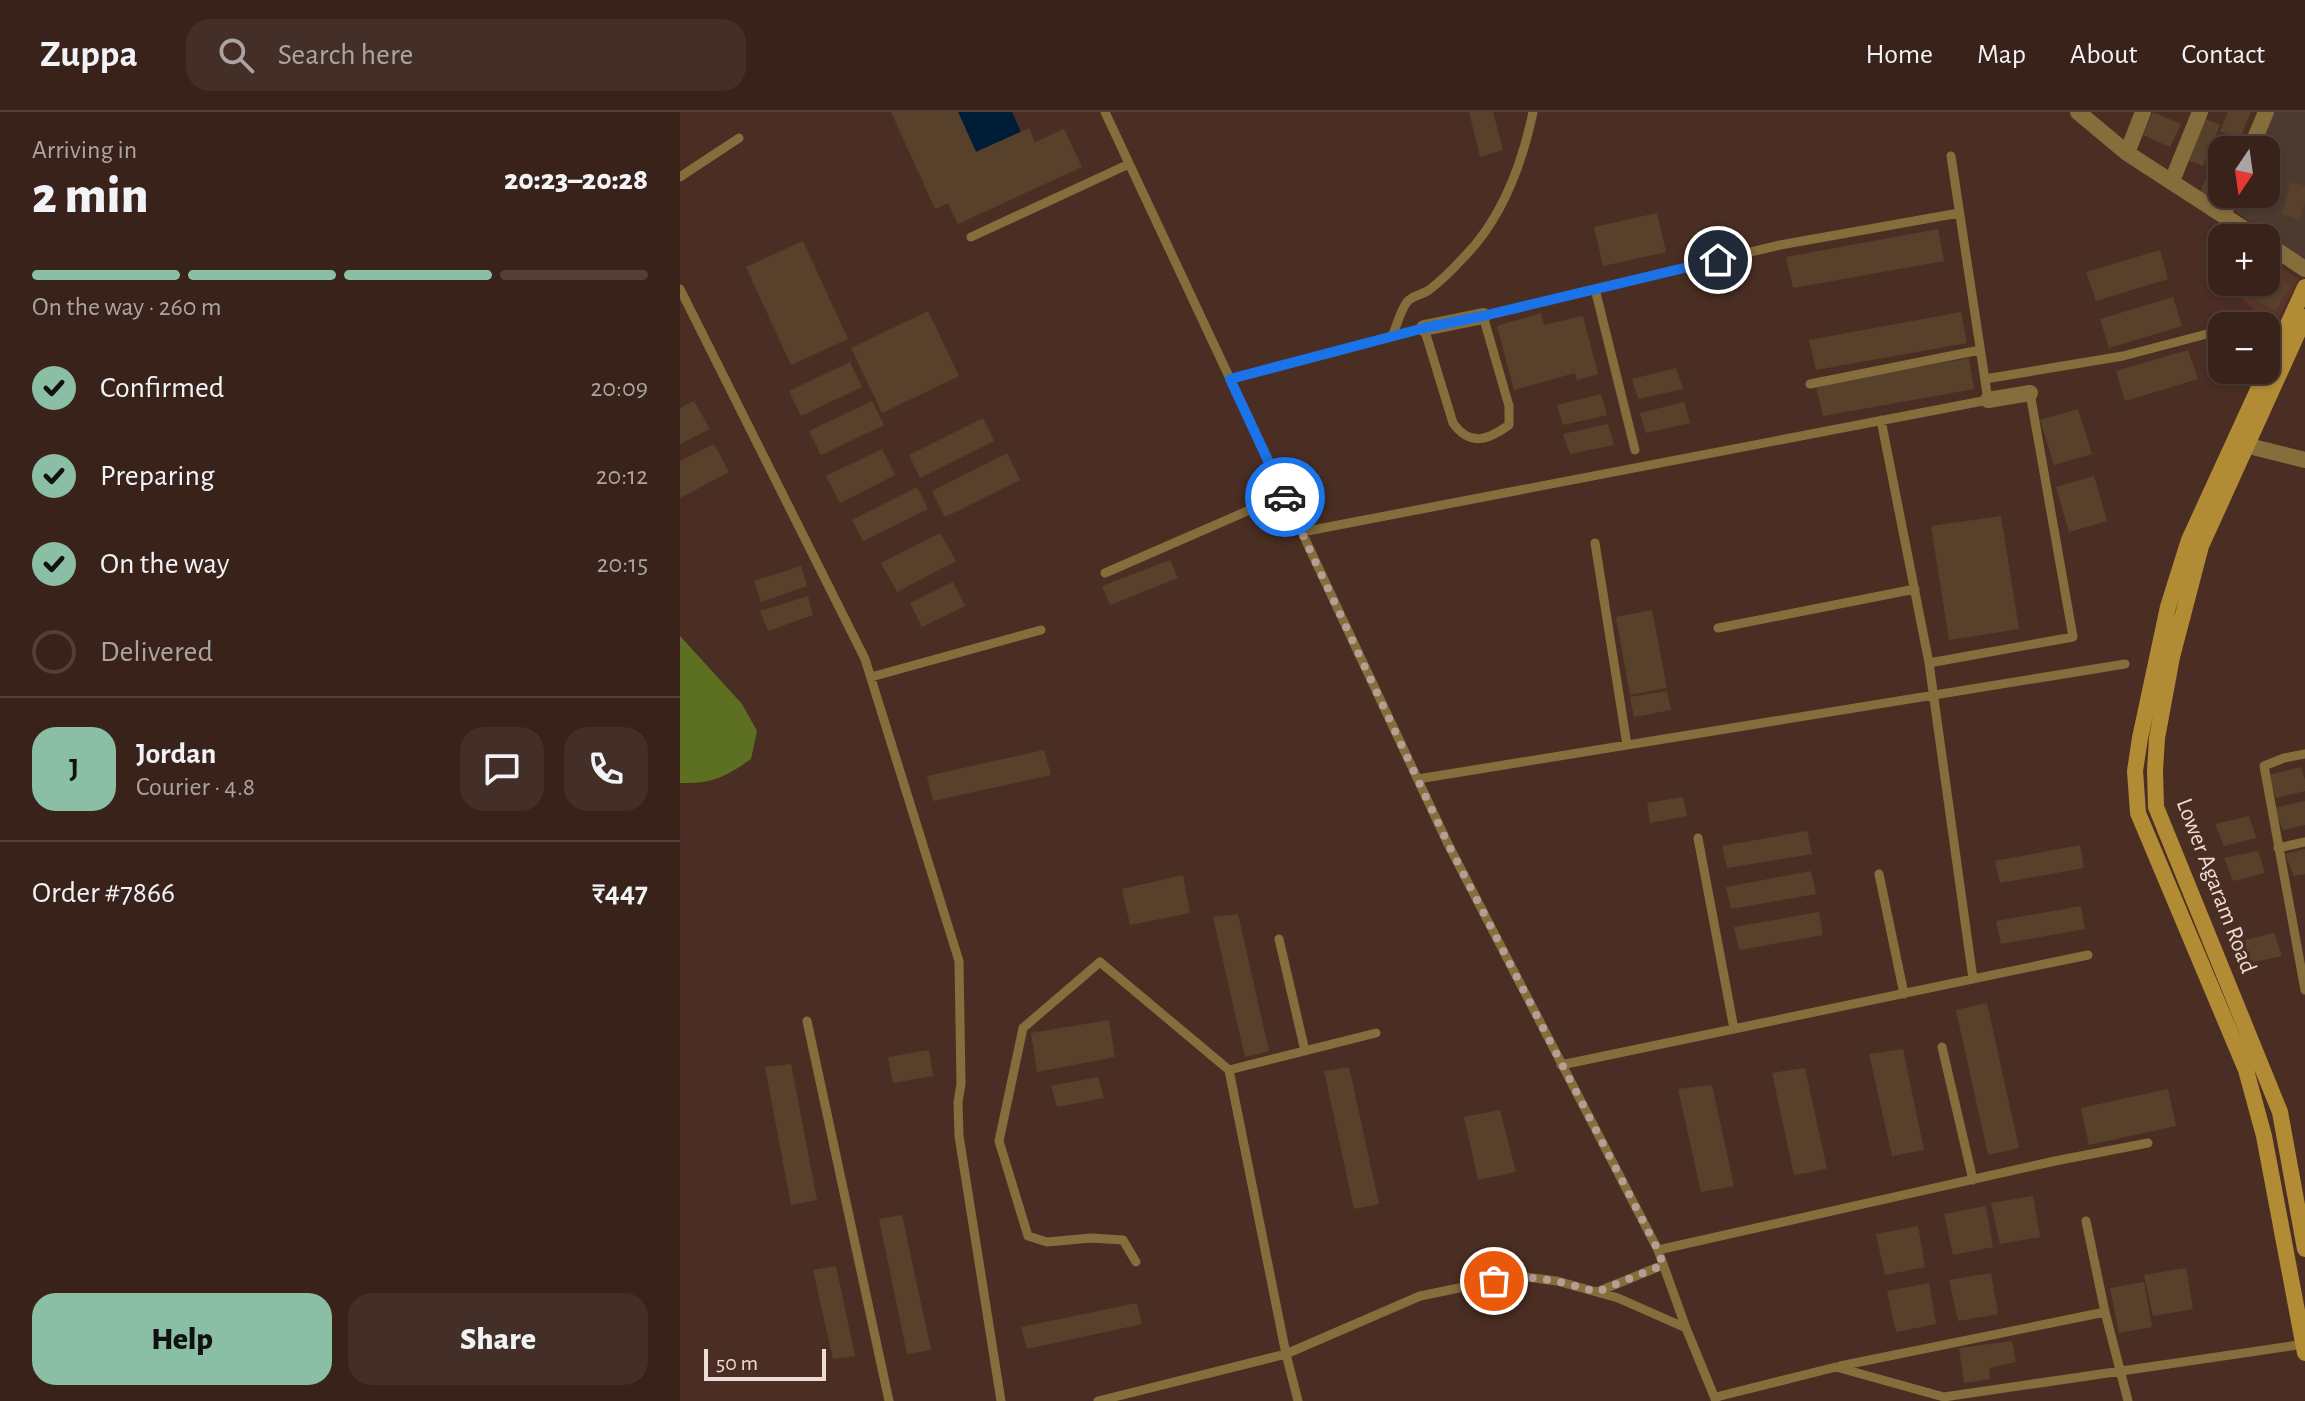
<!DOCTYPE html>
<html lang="en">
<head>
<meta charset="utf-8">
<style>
	:root { --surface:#38221a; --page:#432f27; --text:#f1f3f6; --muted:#aba4a2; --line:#523f39; --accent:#8abfa5 }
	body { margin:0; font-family:"Alegreya Sans",sans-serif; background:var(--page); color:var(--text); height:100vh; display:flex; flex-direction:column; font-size:30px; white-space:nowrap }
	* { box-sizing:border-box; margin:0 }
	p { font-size:26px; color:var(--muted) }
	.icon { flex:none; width:44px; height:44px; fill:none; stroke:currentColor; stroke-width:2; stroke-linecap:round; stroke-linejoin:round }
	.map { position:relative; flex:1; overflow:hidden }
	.panel { display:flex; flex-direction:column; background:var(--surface); width:680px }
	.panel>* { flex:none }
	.needle { width:52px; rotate:193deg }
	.fabs { position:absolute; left:1528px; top:24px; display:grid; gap:16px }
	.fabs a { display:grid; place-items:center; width:72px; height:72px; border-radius:16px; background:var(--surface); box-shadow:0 2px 6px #0004,0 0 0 2px var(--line); font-size:40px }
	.scale { position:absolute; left:24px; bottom:20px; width:122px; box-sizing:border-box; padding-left:8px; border:4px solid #efdbd5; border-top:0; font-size:22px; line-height:28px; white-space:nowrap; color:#efdbd5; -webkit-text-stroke:6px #4b2e23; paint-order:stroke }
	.pin { position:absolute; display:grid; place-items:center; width:68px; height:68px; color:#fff; margin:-34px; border:4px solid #fff; border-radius:50%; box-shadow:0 2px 8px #0007 }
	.courier { position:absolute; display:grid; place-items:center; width:80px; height:80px; margin:-40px; border:6px solid #1a73e8; border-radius:50%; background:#fff; color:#222; box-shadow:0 2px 10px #0007 }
	.overview em { font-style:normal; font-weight:800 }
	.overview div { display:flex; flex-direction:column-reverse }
	.overview { display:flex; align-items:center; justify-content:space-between; height:136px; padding:0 32px }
	h1 { font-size:52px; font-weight:800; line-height:60px }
	.bar { display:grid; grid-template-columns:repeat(4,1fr); gap:12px 8px; align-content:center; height:96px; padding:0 32px }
	.bar i { height:10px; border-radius:6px; background:var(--line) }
	.bar .active { background:var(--accent) }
	.bar p { grid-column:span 4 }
	.line { display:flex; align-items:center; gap:20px; padding:0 32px; border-top:2px solid var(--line) }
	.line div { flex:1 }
	.round { display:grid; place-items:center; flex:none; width:84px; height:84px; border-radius:24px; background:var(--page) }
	ol { padding:0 32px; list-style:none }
	li { display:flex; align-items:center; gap:24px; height:88px }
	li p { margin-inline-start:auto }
	li .icon { padding:8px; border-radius:50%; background:var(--accent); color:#111; stroke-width:4 }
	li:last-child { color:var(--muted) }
	li i { width:44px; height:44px; border:4px solid var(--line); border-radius:50% }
	.action { display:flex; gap:16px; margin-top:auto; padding:16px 32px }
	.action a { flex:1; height:92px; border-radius:24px; background:var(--accent); color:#111; font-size:32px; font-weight:800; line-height:92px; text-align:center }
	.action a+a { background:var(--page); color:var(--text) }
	header { display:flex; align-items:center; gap:48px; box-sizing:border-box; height:112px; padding:0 40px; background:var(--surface); border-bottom:2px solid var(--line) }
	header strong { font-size:38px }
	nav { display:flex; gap:44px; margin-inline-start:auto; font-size:28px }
	.search { width:560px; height:72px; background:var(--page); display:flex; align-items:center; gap:20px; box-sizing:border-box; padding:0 28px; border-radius:24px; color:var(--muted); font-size:30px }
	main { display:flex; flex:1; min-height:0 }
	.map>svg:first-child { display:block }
	.built { fill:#593529 }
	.education { fill:#4c3a30 }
	.forest { fill:#5d7022 }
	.water { fill:#001d38 }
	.building { fill:#58412b }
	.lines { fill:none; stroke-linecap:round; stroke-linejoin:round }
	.service { stroke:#856e3c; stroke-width:9 }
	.minor { stroke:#856e3c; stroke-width:16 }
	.tertiary { stroke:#856e3c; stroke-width:16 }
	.secondary { stroke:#b28c35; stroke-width:16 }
	.done { stroke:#b69e97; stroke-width:8; stroke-dasharray:0 14.4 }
	.route { stroke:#1a73e8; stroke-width:10 }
	.labels { text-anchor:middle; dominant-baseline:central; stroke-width:7; stroke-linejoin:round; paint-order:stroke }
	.street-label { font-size:24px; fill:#efdbd5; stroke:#4b2e23 }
</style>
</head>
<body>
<header>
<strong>Zuppa</strong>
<div class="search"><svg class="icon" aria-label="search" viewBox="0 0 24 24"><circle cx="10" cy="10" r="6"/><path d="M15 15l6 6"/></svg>Search here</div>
<nav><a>Home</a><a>Map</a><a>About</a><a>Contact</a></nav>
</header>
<main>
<section class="panel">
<div class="overview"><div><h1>2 min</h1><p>Arriving in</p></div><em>20:23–20:28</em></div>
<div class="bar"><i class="active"></i><i class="active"></i><i class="active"></i><i></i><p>On the way · 260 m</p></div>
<ol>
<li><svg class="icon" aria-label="check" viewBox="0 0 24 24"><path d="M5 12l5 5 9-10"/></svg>Confirmed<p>20:09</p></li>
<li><svg class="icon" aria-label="check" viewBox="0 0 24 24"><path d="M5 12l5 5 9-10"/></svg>Preparing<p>20:12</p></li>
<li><svg class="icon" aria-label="check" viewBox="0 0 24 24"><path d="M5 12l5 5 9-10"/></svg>On the way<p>20:15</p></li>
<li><i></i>Delivered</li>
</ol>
<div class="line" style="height:144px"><b class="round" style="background:var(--accent);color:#111">J</b><div><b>Jordan</b><p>Courier · 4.8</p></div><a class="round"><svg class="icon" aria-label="chat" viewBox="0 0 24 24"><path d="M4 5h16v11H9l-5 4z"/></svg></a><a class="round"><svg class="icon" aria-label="phone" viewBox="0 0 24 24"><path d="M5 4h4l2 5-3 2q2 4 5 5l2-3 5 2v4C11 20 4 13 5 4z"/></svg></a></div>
<div class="line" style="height:104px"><div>Order #7866</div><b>₹447</b></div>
<div class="action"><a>Help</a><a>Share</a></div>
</section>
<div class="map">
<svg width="1625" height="1289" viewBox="0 0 1625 1289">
	<rect width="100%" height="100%" fill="#4b2e23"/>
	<path class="built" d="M1586,146L1619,167L1594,215L1543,170H1586Z"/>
	<path class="education" d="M1589,0H1625V148L1549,95L1555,82H1586V38H1573Z"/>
	<path class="forest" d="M0,524L62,592L77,619L71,647C45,665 32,672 0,671Z"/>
	<path class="water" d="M278,0H332L341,20L296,40Z"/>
	<path class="building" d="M211,0H278L296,40L349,16L355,30L384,17L402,55L278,112L268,91L255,97Z
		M789,0H813L823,38L800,45Z
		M1473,0L1501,12L1490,35L1463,23Z
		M1548,0H1571L1560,27L1540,19Z
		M1521,5L1540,13L1523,54L1505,47Z
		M1528,62L1542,68L1535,87L1520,81Z
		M1611,70L1625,74V91L1620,108L1602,102Z
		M977,101L986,140L923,154L914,115Z
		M1258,117L1264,149L1113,176L1106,145Z
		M123,129L168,227L111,253L66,155Z
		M1480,138L1488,167L1416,189L1406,160Z
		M1586,158L1611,173L1595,199L1561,179L1567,170H1586Z
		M1493,185L1502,214L1429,236L1420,207Z
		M248,199L279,264L202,301L171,236Z
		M1281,200L1287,231L1136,258L1129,228Z
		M861,201L864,213L903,204L918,262L897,268L895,261L834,278L817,214Z
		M1508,238L1518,267L1445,289L1436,259Z
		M1289,246L1294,277L1143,304L1136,274Z
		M170,250L182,275L121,304L109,279Z
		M996,256L1003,277L958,287L952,267Z
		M921,282L927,303L883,313L877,293Z
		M14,289L30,317L0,332V296Z
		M192,289L204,313L141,343L129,319Z
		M1004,290L1010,311L966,321L960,301Z
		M1398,297L1412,342L1374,353L1360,308Z
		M303,306L314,329L240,366L229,343Z
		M928,312L934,333L890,342L883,322Z
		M34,332L49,360L0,386V349Z
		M202,337L215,363L160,391L146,364Z
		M327,341L340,368L265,405L252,379Z
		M1414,364L1427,409L1389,420L1376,375Z
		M237,375L248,397L183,429L172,408Z
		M1321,404L1339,517L1269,528L1251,414Z
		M260,421L276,449L217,480L201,451Z
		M490,448L498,466L430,493L422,474Z
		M121,454L127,474L81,490L74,469Z
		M273,470L285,494L242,515L230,491Z
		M128,484L133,503L88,519L80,499Z
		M972,498L987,576L950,583L936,505Z
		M987,579L991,598L954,605L950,585Z
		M364,638L371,663L253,689L247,664Z
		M1621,655L1625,668V679L1596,686L1588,663Z
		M1003,685L1007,704L970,711L967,691Z
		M1625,689V713L1603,718L1594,696Z
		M1569,704L1576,726L1544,734L1535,712Z
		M1127,719L1132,742L1047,756L1042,734Z
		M1400,733L1404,756L1320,771L1315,749Z
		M1625,737V762L1614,764L1605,742Z
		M1578,739L1585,761L1553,769L1544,746Z
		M1131,759L1136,782L1051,797L1046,775Z
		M503,763L510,801L450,813L442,777Z
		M1401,794L1405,817L1321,832L1316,809Z
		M1139,800L1143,823L1059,838L1054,815Z
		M558,802L589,939L565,945L533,805Z
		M1594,821L1602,844L1569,851L1561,829Z
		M1307,891L1339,1036L1308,1043L1276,898Z
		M429,908L435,945L357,960L351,921Z
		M1223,937L1244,1038L1212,1044L1189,942Z
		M249,938L253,964L213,971L208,945Z
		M111,952L137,1088L111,1093L85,955Z
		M669,955L699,1092L674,1097L644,959Z
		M1125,956L1147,1057L1114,1063L1092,961Z
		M418,965L424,986L377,995L371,974Z
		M1032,973L1054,1074L1021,1080L998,977Z
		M1488,977L1496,1014L1409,1033L1401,996Z
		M820,998L836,1060L798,1068L784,1005Z
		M1353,1084L1360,1125L1320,1132L1311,1091Z
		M1306,1094L1313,1135L1273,1143L1264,1102Z
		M222,1103L251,1238L227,1242L199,1107Z
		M1238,1114L1245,1155L1205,1163L1196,1122Z
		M156,1154L175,1244L153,1247L133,1158Z
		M1506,1156L1513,1197L1473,1204L1464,1163Z
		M1311,1161L1318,1202L1278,1209L1269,1168Z
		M1464,1170L1472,1215L1439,1221L1430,1176Z
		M1249,1171L1256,1212L1216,1220L1207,1179Z
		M457,1191L462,1212L347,1237L341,1215Z
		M1332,1229L1336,1250L1309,1256L1310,1267L1284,1271L1279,1236Z"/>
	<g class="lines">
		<path class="service" d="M425,0L768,732L978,1138L1006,1216L1036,1289
			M0,65L59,26
			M291,125L449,52
			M0,177L185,547L279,849L281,972L278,990L279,1024L321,1289
			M915,177L955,338
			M712,224C717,214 720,199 727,190C733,183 742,183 749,178C761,169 774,156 785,144C823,105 842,52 853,0
			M550,267L744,216L773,311C790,335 808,328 829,313V294L803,204L1100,133L1279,101
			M1305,267L1443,244L1527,222L1542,220
			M1130,272L1300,238
			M1201,308L1249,551L1293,867
			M622,420L1308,288L1271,44
			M915,431L947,633
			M425,461L604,383
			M1038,516L1235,477
			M1249,551L1393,525L1350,281
			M191,565L361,518
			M1625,642L1604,646L1584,654L1625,878
			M738,667L1445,552
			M1018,726L1054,917
			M1598,736L1625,730
			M1199,762L1224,882
			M599,827L625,939
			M127,909L209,1289
			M1262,935L1293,1068
			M881,953L1408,843
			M549,958L696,921
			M1406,1109L1425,1200L1448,1289
			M978,1138L1375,1049L1468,1031
			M456,1150L443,1128L411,1126L367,1130L348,1124L319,1029L343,916L420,850L549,958L606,1242L618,1289
			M917,1180L983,1153
			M1160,1254L1425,1200
			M1036,1285L1156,1255L1264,1285L1625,1232
			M418,1289L606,1242L740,1184L838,1164L877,1169L938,1186L1006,1216"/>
		<path class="minor" d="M1398,0L1447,41L1578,126
			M1570,38L1586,0
			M1447,41L1463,0
			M1492,69L1520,0
			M1543,103L1552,82
			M1586,131L1625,157
			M744,216L803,204
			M1308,288L1350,281"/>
		<path class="tertiary" d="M1557,331L1625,348"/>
		<path class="secondary" d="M1625,175L1509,428L1488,495L1460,626L1455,659L1458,701L1566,958L1584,1024L1625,1241
			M1625,205L1521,434L1492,545L1477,626L1475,658L1476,695L1600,1000L1625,1137"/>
	</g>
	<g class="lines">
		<path class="done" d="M605,385L768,732L978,1138L983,1153L917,1180L877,1169L838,1164L814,1169"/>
		<path class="route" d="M605,385L550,267L744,216L803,204L1038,148"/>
	</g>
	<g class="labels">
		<g class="street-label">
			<text transform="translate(1536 774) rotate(69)">Lower Agaram Road</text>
		</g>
	</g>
</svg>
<div class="fabs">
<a><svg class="needle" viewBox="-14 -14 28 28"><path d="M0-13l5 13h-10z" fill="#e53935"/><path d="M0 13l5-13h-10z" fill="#aba4a2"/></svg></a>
<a>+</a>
<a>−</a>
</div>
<div class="scale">50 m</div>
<div class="pin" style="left:814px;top:1169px;background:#ea580c"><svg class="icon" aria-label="bag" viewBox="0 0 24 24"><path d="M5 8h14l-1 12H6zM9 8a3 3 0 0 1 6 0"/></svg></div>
<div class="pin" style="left:1038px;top:148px;background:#1f2937"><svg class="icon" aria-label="home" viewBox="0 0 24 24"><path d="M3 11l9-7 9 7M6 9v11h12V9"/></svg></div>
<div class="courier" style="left:605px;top:385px"><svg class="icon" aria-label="car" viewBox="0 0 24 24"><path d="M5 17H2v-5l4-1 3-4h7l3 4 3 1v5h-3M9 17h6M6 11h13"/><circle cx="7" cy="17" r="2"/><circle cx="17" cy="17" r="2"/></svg></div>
</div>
</main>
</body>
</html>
